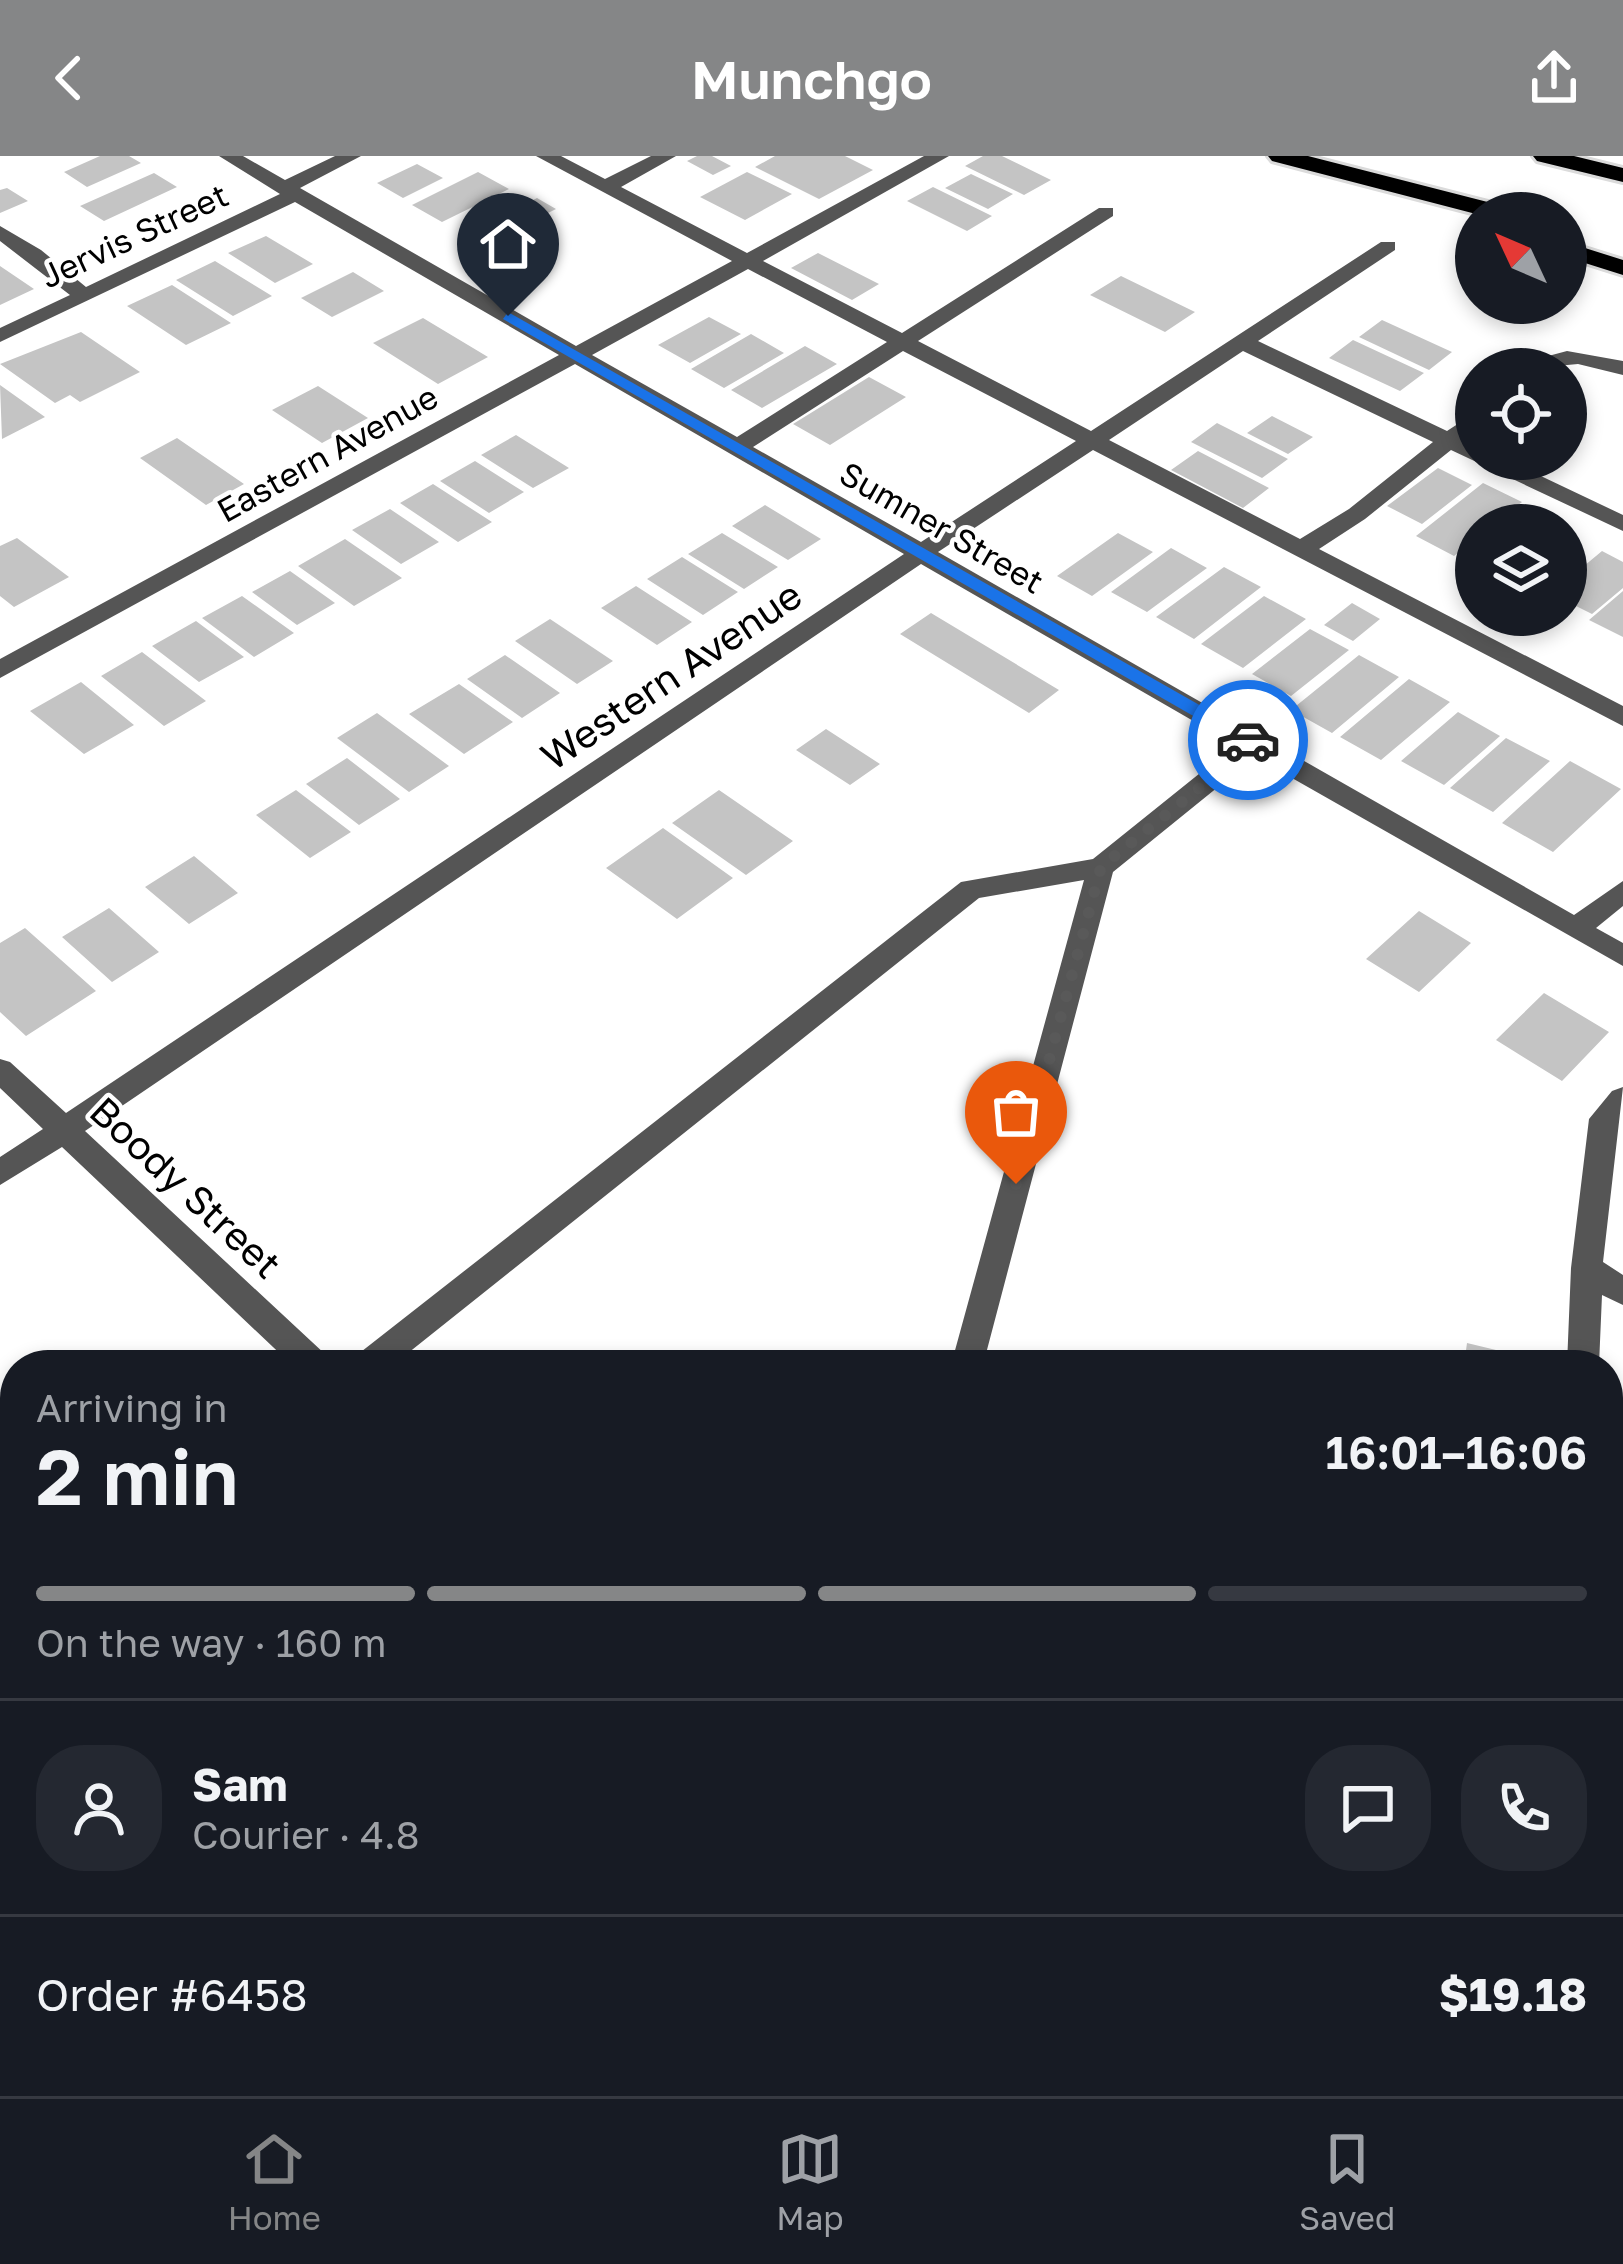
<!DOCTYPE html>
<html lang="en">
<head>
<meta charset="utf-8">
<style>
	:root { --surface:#171b24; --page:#242831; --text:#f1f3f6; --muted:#9ea1a6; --line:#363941; --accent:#858687 }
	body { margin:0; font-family:"Golos Text",sans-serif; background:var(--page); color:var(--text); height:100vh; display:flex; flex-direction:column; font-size:45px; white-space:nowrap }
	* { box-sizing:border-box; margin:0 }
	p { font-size:39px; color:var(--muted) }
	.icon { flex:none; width:66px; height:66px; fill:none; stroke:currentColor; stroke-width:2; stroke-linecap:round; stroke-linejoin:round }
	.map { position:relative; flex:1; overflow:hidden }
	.details { position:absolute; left:0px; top:1194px; width:1623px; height:747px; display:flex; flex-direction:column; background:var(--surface); border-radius:48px 48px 0 0; box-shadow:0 6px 18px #0003 }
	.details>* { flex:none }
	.needle { width:78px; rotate:314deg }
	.buttons { position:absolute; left:1455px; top:36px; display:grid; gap:24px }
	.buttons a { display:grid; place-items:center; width:132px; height:132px; border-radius:50%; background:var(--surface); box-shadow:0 6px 18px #0003; font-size:60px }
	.pin { position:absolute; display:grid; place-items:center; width:102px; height:102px; color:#fff; margin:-123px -51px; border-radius:50% 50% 50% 0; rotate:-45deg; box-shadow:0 0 12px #0007 }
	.pin .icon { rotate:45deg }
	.courier { position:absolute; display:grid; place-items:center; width:120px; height:120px; margin:-60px; border:9px solid #1a73e8; border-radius:50%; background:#fff; color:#222; box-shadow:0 3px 15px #0007 }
	.headline em { font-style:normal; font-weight:600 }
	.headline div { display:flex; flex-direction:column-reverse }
	.headline { display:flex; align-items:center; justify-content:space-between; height:204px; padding:0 36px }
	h1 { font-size:78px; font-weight:600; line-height:90px }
	.bar { display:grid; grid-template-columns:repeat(4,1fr); gap:18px 12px; align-content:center; height:144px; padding:0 36px }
	.bar i { height:15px; border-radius:9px; background:var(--line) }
	.bar .current { background:var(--accent) }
	.bar p { grid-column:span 4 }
	.line { display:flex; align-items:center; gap:30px; padding:0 36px; border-top:3px solid var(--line) }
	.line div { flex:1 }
	.round { display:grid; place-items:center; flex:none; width:126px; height:126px; border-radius:48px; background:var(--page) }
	header { display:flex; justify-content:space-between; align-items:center; height:156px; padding:0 36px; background:var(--accent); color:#fff; font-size:54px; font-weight:600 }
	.menu { display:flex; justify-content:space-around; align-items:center; height:168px; border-top:3px solid var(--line); background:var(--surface); font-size:33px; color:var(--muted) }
	.menu a { display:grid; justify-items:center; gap:6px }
	.menu .current { color:var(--accent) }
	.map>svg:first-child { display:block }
	.building { fill:#c4c4c4 }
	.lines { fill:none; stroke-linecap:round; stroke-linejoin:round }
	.highway-casing { stroke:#dbdbdb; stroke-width:6 }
	.minor { fill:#555; fill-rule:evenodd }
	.highway { fill:#000; fill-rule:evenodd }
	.route { fill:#1a73e8 }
	.done { stroke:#595959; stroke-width:12; stroke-dasharray:0 21.6 }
	.labels { text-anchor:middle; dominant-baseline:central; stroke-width:9; stroke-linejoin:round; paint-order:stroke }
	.far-street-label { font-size:33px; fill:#000; stroke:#fff }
	.street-label { font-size:39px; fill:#000; stroke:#fff }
</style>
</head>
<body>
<header><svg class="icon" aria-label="back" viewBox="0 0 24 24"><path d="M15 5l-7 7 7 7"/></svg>Munchgo<svg class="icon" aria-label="share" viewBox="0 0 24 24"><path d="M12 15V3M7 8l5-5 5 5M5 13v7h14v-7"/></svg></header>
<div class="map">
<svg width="1623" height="1940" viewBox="0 0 1623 1940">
	<rect width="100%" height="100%" fill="#fff"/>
	<path class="building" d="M100,0H129L141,7L87,31L64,16Z
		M697,0H712L731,10L713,19L687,5Z
		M775,0H845L873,14L819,43L755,11Z
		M983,0H1002L1051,24L1024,39L965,10Z
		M417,8L443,22L403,42L377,27Z
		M478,16L509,33L442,66L412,49Z
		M747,16L792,38L745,64L700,41Z
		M154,17L177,31L104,65L80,50Z
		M971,18L1013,38L988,53L945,32Z
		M933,31L992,60L967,75L907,45Z
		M7,32L28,45L0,57V34Z
		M537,42L556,53L480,91L462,80Z
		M266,80L313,108L275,127L228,97Z
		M818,97L879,128L852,144L791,112Z
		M215,105L272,140L233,160L176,124Z
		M0,110L34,133L0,149Z
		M353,116L384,135L332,161L301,142Z
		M1121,120L1195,156L1165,176L1090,139Z
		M172,129L231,167L186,189L127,150Z
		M709,161L741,178L690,207L658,189Z
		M423,162L488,201L438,228L373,187Z
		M1382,164L1452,196L1429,214L1359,181Z
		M81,176L140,216L80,246L70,239L55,247L0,208Z
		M751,178L784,197L724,232L691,213Z
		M1353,184L1424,217L1400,235L1329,202Z
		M805,190L837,208L762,252L731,234Z
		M869,221L906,241L830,289L793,268Z
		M0,229L45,261L2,283Z
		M318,230L368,262L322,287L272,254Z
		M1272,260L1313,281L1288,298L1247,277Z
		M1217,267L1288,303L1262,322L1191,286Z
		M516,279L569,312L533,332L481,299Z
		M177,282L244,328L206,349L140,302Z
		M1198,295L1269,332L1243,352L1171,314Z
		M475,305L524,336L489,357L440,325Z
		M1438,312L1472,329L1422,368L1387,350Z
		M1483,327L1522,346L1493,369H1476V383L1454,400L1416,380Z
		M433,328L492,366L458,386L400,347Z
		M765,349L821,383L788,404L732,370Z
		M390,353L439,386L401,408L352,374Z
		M722,377L778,411L744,433L688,398Z
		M1118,377L1153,396L1092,440L1057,420Z
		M17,382L69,421L14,451L0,440V390Z
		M345,383L402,422L354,450L298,410Z
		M1171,392L1207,412L1147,456L1111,436Z
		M1602,395L1623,406V432L1592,458L1566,445V425Z
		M682,401L738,436L703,459L647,423Z
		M1224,411L1261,431L1194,483L1156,461Z
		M290,415L335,447L297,469L252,436Z
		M636,430L692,466L657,489L601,452Z
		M1623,435V481L1589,464Z
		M242,440L294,477L254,501L202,462Z
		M1264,440L1306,463L1243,512L1201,488Z
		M1352,447L1380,463L1353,485L1324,469Z
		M931,457L1059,534L1029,557L900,478Z
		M550,463L613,505L577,528L515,485Z
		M196,465L244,501L199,526L152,490Z
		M1310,473L1349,494L1291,540L1252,518Z
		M142,496L206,545L164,570L101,520Z
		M505,499L560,537L522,562L467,523Z
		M1359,499L1399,521L1332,577L1291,554Z
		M1409,523L1450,546L1381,604L1340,581Z
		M81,526L134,569L84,598L30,555Z
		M459,528L513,566L464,598L409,558Z
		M1458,556L1500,580L1444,629L1401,605Z
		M377,557L449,610L409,636L337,582Z
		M826,573L880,608L850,629L796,594Z
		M1506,582L1550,605L1493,656L1450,632Z
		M347,602L400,643L359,669L306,628Z
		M1570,605L1621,633L1553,696L1502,667Z
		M296,634L351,676L310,702L256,659Z
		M719,634L793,685L746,719L672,667Z
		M663,672L733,722L677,763L606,712Z
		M194,700L238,737L189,768L145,731Z
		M109,752L159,796L112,826L62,781Z
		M1419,755L1471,787L1419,836L1366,803Z
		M25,772L96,835L26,880L0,856V787Z
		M1544,837L1609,876L1562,925L1496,884Z
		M1467,1187L1537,1204V1209H1464Z
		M559,1926H721L708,1940H572Z
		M1144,1926L1143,1940H1032L980,1928Z"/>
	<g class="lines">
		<g class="highway-casing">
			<path id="highway" d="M1268,0H1308L1511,52L1514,57L1476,58L1272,5Z
				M1533,0H1574L1623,12V26L1537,5Z
				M1566,86L1623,104V119L1566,101Z"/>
		</g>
		<path class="minor" d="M219,0H243L285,24L335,0H361L300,32L576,190L732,105L536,0H561L605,23L651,0H676L621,31L747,97L924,0H949L763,105L902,177L1099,52H1113V60L918,185L1091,275L1381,86H1395V94L1258,185L1447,275L1476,256V274L1464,284L1476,289V303H1505L1623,359V375L1451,294L1365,363L1319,393L1623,550V570L1093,294L938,396L1574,759L1623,725V750L1596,772L1623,787V810L1255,601L1113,716L983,1209H951L1084,724L979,742L393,1209H353L357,1199L961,726L1093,703L1235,589L921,408L85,975L326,1199L330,1209H292L62,991L0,1029V1001L43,973L0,932V903L10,906L66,957L904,398L575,208L0,522V503L559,199L295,46L0,186V172L70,139L0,85V70L41,94L86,131L280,38ZM748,113L887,186L737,281L592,199ZM903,195L1076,285L921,386L753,291ZM1243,195L1433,286L1349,353L1300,383L1109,284Z
			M1567,195L1623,205V219L1578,208L1524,213L1537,203Z
			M1623,931L1603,1106L1623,1119V1149L1602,1139L1599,1209H1567L1571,1112L1589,963L1612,935Z
			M15,1479V1518L0,1525V1486Z
			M305,1926H353L347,1940H299Z
			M776,1926H816L813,1940H773Z
			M1538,1926H1578V1940H1538Z"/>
		<use href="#highway" class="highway"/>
	</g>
	<path class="route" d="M508,156L1254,580L1256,584L1242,588L503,163Z"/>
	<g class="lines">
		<path class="done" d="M1016,1028L1101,711L1254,588L1248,584"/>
	</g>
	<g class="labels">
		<g class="far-street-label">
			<text transform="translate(134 79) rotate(-25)">Jervis Street</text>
			<text transform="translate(327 297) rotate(-29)">Eastern Avenue</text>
			<text transform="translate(942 371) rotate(30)">Sumner Street</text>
		</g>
		<g class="street-label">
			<text transform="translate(671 519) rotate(-34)">Western Avenue</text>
			<text transform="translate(186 1031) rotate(43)">Boody Street</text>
		</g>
	</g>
</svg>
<div class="buttons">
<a><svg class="needle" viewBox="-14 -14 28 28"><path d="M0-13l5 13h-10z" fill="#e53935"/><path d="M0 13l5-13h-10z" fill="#9ea1a6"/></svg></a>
<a><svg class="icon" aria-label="locate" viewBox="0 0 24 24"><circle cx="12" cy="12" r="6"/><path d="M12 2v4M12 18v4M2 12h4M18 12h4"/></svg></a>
<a><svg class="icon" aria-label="layers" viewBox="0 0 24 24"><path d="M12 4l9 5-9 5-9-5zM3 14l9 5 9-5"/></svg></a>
</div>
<div class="pin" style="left:1016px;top:1028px;background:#ea580c"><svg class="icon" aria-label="bag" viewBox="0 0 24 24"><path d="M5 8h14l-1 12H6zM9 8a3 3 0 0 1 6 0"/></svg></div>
<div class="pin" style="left:508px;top:160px;background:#1f2937"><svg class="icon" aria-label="home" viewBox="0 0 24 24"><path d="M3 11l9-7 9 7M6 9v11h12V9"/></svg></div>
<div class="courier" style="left:1248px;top:584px"><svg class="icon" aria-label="car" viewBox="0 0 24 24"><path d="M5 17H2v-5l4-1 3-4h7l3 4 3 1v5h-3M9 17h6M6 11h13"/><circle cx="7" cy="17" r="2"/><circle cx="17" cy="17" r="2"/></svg></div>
<section class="details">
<div class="headline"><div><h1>2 min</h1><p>Arriving in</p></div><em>16:01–16:06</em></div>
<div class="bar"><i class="current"></i><i class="current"></i><i class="current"></i><i></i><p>On the way · 160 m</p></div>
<div class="line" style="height:216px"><a class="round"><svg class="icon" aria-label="person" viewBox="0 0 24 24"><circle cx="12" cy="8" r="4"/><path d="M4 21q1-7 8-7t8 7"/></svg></a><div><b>Sam</b><p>Courier · 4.8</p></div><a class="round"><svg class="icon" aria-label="chat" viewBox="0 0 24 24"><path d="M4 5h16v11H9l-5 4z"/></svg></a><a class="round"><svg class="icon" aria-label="phone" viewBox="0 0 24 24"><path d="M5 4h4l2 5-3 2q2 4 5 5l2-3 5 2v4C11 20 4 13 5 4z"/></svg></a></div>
<div class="line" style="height:156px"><div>Order #6458</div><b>$19.18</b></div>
</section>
</div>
<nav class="menu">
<a class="current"><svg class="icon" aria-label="home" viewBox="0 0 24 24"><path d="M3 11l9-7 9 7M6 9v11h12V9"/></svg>Home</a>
<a><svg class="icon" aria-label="map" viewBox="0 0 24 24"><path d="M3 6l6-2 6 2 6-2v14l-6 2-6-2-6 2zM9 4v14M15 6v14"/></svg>Map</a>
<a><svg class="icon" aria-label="saved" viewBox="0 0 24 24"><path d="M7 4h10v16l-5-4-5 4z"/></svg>Saved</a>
</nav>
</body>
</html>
